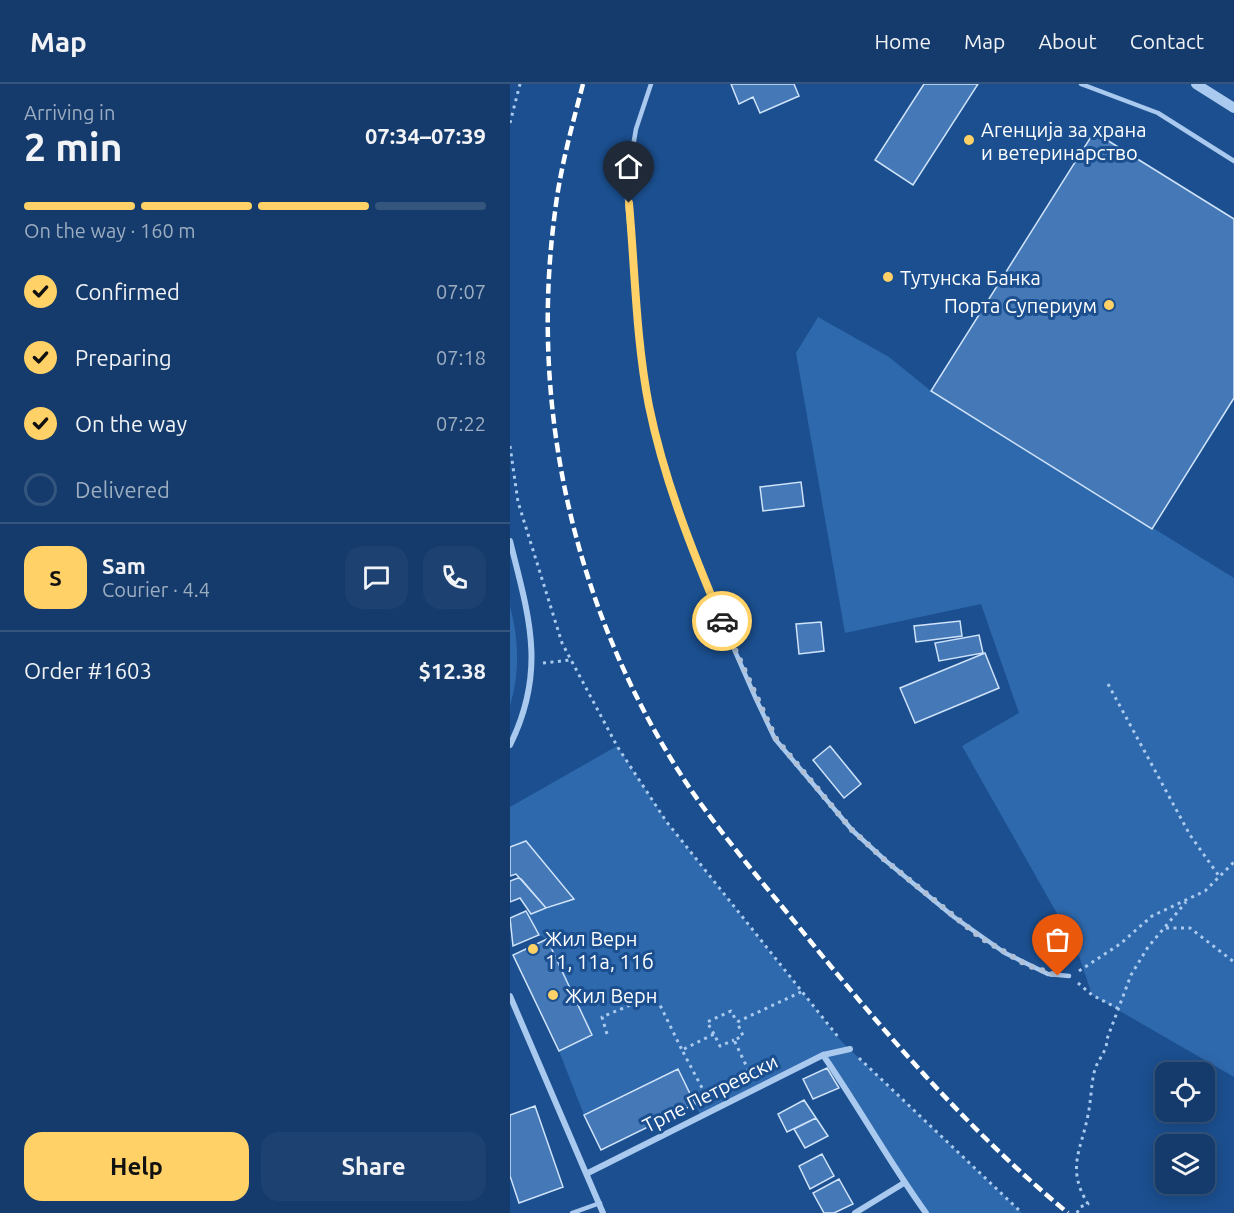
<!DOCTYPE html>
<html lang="en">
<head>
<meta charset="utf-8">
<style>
	:root { --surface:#143b6b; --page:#1d4271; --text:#f1f3f6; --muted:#9dadc1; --line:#33557e; --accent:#ffd166 }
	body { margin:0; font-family:Ubuntu,sans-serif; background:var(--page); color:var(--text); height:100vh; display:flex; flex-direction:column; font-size:22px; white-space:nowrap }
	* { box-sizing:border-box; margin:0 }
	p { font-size:20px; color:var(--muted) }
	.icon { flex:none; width:33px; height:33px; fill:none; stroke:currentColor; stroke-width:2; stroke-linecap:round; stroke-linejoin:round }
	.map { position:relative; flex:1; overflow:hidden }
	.drawer { display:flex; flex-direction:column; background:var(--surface); width:510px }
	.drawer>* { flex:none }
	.tools { position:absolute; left:645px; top:978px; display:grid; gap:12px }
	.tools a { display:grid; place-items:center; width:60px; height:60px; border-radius:12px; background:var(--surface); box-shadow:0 3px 15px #0003,0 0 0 2px var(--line); font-size:30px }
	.pin { position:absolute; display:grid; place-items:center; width:51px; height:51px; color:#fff; margin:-62px -26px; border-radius:50% 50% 50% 0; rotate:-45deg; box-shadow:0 0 6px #0007 }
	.pin .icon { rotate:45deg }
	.courier { position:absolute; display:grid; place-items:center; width:60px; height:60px; margin:-30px; border:4px solid #ffd166; border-radius:50%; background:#fff; color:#222; box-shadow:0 2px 8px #0007 }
	.headline em { font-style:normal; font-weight:600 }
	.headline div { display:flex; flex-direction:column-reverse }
	.headline { display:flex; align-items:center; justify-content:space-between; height:102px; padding:0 24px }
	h1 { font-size:39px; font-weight:600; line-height:45px }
	.bar { display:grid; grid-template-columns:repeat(4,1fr); gap:9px 6px; align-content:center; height:72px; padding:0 24px }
	.bar i { height:8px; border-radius:4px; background:var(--line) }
	.bar .selected { background:var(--accent) }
	.bar p { grid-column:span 4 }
	.line { display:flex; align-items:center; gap:15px; padding:0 24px; border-top:2px solid var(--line) }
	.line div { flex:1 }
	.round { display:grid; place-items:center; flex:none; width:63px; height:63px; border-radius:18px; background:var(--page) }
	ol { padding:0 24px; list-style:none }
	li { display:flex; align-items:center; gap:18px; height:66px }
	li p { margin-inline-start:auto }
	li .icon { padding:6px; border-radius:50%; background:var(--accent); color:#111; stroke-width:4 }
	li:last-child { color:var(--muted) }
	li i { width:33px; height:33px; border:3px solid var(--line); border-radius:50% }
	.action { display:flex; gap:12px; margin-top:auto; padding:12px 24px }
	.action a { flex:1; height:69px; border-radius:18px; background:var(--accent); color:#111; font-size:24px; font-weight:600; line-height:69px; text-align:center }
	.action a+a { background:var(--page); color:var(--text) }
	header { display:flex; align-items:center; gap:36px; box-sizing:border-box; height:84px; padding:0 30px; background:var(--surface); border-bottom:2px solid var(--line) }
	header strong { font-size:28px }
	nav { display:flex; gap:33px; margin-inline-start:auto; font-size:21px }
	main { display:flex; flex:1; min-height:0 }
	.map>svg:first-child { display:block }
	.green { fill:#2e69ad }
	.building { fill:#4478b7; stroke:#cfe3fa; stroke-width:1.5 }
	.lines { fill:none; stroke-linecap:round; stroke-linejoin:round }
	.path { stroke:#a9c9ee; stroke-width:3; stroke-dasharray:3 4.5; stroke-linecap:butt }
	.service { stroke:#a9c9ee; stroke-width:4.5 }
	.minor { stroke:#a9c9ee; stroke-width:6 }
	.tertiary { stroke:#a9c9ee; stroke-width:10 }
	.rail { stroke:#fff; stroke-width:4.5; stroke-dasharray:10 4.5; stroke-linecap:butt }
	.done { stroke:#afc1d8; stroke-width:6; stroke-dasharray:0 10.8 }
	.route { stroke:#ffd166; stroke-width:8 }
	.poi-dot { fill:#ffd166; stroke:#1b4f8f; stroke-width:2 }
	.labels { text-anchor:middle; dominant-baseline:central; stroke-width:6; stroke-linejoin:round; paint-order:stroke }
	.poi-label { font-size:20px; fill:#fff; stroke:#1b4f8f; text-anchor:start }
	.street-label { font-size:20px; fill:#fff; stroke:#1b4f8f }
</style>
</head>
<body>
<header>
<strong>Map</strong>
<nav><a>Home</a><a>Map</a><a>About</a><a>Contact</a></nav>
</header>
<main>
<section class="drawer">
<div class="headline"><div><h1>2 min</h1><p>Arriving in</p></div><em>07:34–07:39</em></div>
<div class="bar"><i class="selected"></i><i class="selected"></i><i class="selected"></i><i></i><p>On the way · 160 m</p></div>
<ol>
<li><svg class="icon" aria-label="check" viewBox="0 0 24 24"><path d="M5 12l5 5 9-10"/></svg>Confirmed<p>07:07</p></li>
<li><svg class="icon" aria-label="check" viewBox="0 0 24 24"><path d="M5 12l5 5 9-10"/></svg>Preparing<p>07:18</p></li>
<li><svg class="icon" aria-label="check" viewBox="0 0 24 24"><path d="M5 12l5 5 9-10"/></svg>On the way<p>07:22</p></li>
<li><i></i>Delivered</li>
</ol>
<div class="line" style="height:108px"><b class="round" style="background:var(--accent);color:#111">S</b><div><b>Sam</b><p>Courier · 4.4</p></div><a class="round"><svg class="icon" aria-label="chat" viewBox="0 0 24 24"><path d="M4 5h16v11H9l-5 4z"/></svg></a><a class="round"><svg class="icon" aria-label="phone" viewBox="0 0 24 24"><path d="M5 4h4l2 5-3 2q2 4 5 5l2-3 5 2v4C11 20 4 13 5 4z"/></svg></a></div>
<div class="line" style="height:78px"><div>Order #1603</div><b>$12.38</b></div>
<div class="action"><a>Help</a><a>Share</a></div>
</section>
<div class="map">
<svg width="724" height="1129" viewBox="0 0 724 1129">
	<rect width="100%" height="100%" fill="#1b4f8f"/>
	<path class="green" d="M308,233L379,273L421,307L724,494V993L582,911L566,863L452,662L509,629L471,520L335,549L286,269Z
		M0,522C9,557 10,587 0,622Z
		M107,662L156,737L331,957L512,1129H416L313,971L191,1032L168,986L74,1031L49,967L82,950L37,855L29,851L16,827L21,830L64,815L16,757L0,763V723Z"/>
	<path class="building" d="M221,0H284L289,12L250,29L243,13L229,20Z
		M414,0H468L403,101L365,76Z
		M584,48L724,135V314L642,445L421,307Z
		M584,48L724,135V314L642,445L421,307Z
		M291,398L294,422L253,427L250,403Z
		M450,537L452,552L406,558L404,542Z
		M311,538L314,567L289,570L286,540Z
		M469,551L473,569L429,577L425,559Z
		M475,569L489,604L405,639L390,604Z
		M320,662L351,700L334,714L303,676Z
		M16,757L64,815L36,824L6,790L0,792V763Z
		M8,794L11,795L36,824L21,830L10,814L0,818V797Z
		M16,827L29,851L3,862L0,834Z
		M37,855L82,951L49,967L3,871Z
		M317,984L329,1004L303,1015L293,995Z
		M168,985L185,1020L91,1066L74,1031Z
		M294,1016L306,1034L277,1048L268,1030Z
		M25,1022L53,1103L9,1119L0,1092V1031Z
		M306,1034L318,1052L295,1064L284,1045Z
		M312,1070L324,1092L300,1105L289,1082Z
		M329,1095L343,1120L324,1129H314L303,1109Z"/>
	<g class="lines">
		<path class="path" d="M0,39L10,0
			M0,362L8,418L52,559L107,662L156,737L329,954
			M33,579L61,576
			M598,600L680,751L709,792
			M656,844H680L724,878
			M569,887L610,860L642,832L695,807L724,778
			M568,899L582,911L609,925
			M97,950L92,933L137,914L149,919L172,966
			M204,950L197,938L221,927L227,938
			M349,974L512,1129
			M242,994L224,956L233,952L227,938L291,908
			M199,1017L172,966L204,950L210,962L224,956
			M567,1129L570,1123L578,1120C556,1084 571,1067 578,1031C581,1017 581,1002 584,989C587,975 597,969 597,955L621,891L638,863L676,818"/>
		<path class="service" d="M141,0L126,45L116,103L130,262L139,323L159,398L202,515L246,615L265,655L342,746L376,777L444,833L495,869L538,890L559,892
			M571,0L648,29L724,77
			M62,1129L90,1119"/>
		<path class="minor" d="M0,457C19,533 37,586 0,661
			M0,912L93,1129
			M313,971C349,1023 379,1078 416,1129
			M78,1089L313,971L340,965
			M345,1129L394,1099"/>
		<path class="tertiary" d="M686,0L724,24"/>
		<path class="rail" d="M73,0C62,42 50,85 45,128C18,329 67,535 179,703C216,757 260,807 301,858C379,954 462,1050 558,1129"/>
	</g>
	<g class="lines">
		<path class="done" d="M212,537L266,655L342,746L376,777L471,854L517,881L548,892"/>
		<path class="route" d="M119,119C125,186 126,256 139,322C154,396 183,469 212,537"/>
	</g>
	<g class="poi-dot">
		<circle cx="459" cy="56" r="6"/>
		<circle cx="378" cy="193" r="6"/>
		<circle cx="599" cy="221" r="6"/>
		<circle cx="23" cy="865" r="6"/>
		<circle cx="43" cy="911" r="6"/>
	</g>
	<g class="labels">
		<g class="poi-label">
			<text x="471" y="45">Агенција за храна<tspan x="471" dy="23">и ветеринарство</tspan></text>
			<text x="390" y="193">Тутунска Банка</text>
			<text x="587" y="221" text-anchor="end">Порта Супериум</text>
			<text x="35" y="854">Жил Верн<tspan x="35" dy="23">11, 11а, 11б</tspan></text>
			<text x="55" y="911">Жил Верн</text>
		</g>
		<g class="street-label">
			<text transform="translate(200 1009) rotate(-27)">Трпе Петревски</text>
		</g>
	</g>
</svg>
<div class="tools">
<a><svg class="icon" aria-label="locate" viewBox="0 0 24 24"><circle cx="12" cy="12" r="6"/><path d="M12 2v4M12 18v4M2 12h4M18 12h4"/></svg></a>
<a><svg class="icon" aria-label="layers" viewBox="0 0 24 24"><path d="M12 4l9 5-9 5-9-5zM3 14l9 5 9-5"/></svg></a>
</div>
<div class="pin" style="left:548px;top:892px;background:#ea580c"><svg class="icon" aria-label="bag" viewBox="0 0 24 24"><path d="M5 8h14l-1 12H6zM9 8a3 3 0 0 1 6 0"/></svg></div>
<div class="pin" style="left:119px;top:119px;background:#1f2937"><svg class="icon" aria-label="home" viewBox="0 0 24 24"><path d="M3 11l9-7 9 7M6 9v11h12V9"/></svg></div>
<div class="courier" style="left:212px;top:537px"><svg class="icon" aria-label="car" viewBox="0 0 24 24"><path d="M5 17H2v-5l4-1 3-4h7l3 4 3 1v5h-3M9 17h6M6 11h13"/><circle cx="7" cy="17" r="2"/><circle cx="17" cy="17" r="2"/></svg></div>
</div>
</main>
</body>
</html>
